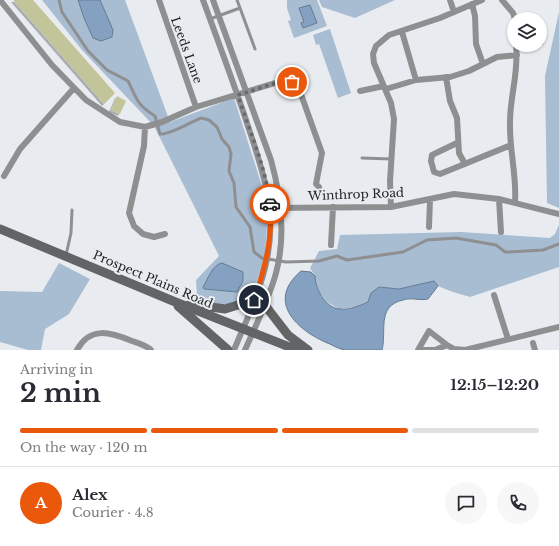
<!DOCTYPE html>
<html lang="en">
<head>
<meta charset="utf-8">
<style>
	:root { --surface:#fff; --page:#f7f7f7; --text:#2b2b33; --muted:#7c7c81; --line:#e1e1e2; --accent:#ea580c }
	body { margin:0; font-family:"Libre Baskerville",serif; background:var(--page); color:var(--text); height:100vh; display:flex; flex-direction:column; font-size:15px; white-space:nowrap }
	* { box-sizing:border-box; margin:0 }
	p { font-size:13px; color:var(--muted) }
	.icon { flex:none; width:22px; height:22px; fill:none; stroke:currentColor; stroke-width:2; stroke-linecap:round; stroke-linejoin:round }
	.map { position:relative; height:350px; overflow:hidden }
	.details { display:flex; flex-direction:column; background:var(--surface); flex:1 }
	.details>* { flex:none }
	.controls { position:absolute; left:507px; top:12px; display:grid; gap:8px }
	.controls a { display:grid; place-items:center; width:40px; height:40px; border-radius:50%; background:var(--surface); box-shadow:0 1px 3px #0004; font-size:20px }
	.pin { position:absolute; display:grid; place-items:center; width:34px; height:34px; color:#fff; margin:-17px; border:2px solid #fff; border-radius:50%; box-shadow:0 1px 4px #0007 }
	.courier { position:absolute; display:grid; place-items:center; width:40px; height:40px; margin:-20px; border:3px solid #ea580c; border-radius:50%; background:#fff; color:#222; box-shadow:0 1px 5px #0007 }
	.summary em { font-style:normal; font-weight:800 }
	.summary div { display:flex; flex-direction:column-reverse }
	.summary { display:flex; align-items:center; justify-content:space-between; height:68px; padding:0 20px }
	h1 { font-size:26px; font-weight:800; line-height:30px }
	.bar { display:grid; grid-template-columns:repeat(4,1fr); gap:6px 4px; align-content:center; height:48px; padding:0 20px }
	.bar i { height:5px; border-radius:3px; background:var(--line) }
	.bar .selected { background:var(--accent) }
	.bar p { grid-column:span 4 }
	.line { display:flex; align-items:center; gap:10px; padding:0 20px; border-top:1px solid var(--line) }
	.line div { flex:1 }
	.round { display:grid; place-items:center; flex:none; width:42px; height:42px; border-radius:21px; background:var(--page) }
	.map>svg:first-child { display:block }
	.green { fill:#a8bcd2 }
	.water { fill:#84a1c2; stroke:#667b93 }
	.building { fill:#c2c59a; filter:url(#shadow) }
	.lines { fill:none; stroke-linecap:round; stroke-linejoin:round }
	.lane { stroke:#8e8f91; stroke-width:3 }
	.street { stroke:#8e8f91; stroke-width:6 }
	.secondary { stroke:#626466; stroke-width:9 }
	.done { stroke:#67696b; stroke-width:4; stroke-dasharray:0 7.2 }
	.route { stroke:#ea580c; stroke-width:5 }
	.labels { text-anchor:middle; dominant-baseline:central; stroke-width:4; stroke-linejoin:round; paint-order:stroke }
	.street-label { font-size:12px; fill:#212324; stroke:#e8ecf0 }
</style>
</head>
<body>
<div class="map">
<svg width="559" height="350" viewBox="0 0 559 350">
	<defs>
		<filter id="shadow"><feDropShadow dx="-2" dy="2" stdDeviation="0" flood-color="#0004"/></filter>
	</defs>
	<rect width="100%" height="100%" fill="#e8ecf0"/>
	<path class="green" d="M42,0H125L170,122L234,98L268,205L265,260L249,302L225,309L197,296L196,280L219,256L154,126L82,50Z
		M287,0H317L327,26L294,38L288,21L291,20L287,8Z
		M319,0H395L355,18L322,7Z
		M559,12V208L547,203L545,76Z
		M330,29L351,93L338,98L319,44L316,45L313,35Z
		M559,225V267L470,297L450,291L438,286L434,281L399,289L379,287L371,293L368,302L356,307L339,309L327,302L318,291L315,284V276L310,268L319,251L337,249L340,235L461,232L550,238L555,234Z
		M59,263L90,279L69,314L45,329L41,350H28L0,342V291L42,292Z"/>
	<path class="water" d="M78,0H100L113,30L112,37L101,41L93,38L84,18Z
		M310,5L317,23L303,28L301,23L304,22L299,8Z
		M222,263L243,272V281L237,292L204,289L203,287C208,279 212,265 222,263Z
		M301,271L311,272L315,276C315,288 325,308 340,309C350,310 359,306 368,302L371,293L379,287L399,289L434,281L438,286L428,299C420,301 412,297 403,300C376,306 387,332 382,350C370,350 357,350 345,350C338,349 331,344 325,342C294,328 267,300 301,271Z"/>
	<path class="building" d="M13,0H33L115,93L104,104Z
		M117,96L126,101L120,114L111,110Z"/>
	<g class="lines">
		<path class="lane" d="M59,0L62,12L88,51L107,70L128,81C137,99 136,104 155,116L160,134C168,136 193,121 201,118L209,120L217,127L222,139L229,147L231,154L229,171L234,183L236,207L250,227L254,252L262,258L286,262L319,261L337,256L347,260L403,252L427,240L456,238L496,245L505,252H509L543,250L559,244
			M237,0L240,8
			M210,19L240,8L255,49
			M362,158L391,159
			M66,255L71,233L72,210"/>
		<path class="street" d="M0,0L52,65L86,100L120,122L145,127L162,122L196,107L285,80L292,82L298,86L322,153L316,184L319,187
			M159,0L196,107
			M203,0C217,38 231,76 244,114C260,164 278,205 267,259C261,290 246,321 234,350
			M213,0L271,160C281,196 286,236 276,273C269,299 256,325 245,350
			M450,0L454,12
			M502,0L513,13L515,19
			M472,4L475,16L476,44L483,64
			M402,32L416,80
			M540,42H541
			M446,77L450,101L457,118L459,153L465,164
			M386,89L416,80L450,77L469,71L497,57L517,55
			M360,91L384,86
			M145,127L144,146L129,213L134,226L143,234L154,237L165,234
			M457,143L432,155L431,161L434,172L440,174L511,145
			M4,176L20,149L74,88
			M499,199L501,232
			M515,203C517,175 509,149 510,122C510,95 519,73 516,45
			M391,207L390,181L394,119L391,103L374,63L373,54L376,46L389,35L440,18L482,0
			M270,208L391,207L454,194L499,199L559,214
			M429,227L430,200
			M331,245L333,207
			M494,295L508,339
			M429,331L447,345L435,350H418Z
			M533,343L535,350
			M447,345L454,349L465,350L559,327
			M77,350C90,326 110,332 132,341C138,343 146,345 151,350"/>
		<path class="secondary" d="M0,229L173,301L297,350
			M190,304L225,309L254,300L264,304L288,335L308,350
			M178,306L228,350"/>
	</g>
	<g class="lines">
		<path class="done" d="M270,204C266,167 249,131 238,95L285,80L292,82"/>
		<path class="route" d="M254,300C265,268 273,238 270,204"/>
	</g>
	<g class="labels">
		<g class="street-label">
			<text transform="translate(187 50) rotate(70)">Leeds Lane</text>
			<text transform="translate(356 194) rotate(-2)">Winthrop Road</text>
			<text transform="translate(153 279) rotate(23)">Prospect Plains Road</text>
		</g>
	</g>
</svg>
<div class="controls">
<a><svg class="icon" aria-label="layers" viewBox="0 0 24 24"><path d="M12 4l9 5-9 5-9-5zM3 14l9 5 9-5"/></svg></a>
</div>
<div class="pin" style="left:292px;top:82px;background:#ea580c"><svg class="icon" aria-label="bag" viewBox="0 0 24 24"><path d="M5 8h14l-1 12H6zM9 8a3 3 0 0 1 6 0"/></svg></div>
<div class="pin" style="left:254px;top:300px;background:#1f2937"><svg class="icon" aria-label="home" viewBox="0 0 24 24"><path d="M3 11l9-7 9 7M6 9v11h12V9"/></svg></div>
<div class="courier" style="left:270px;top:204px"><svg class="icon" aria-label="car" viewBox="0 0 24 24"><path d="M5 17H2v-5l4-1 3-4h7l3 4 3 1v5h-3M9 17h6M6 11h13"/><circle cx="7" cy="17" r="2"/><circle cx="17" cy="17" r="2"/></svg></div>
</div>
<section class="details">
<div class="summary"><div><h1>2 min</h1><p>Arriving in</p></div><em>12:15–12:20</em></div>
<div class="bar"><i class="selected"></i><i class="selected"></i><i class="selected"></i><i></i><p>On the way · 120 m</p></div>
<div class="line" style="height:72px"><b class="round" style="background:var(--accent);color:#fff">A</b><div><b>Alex</b><p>Courier · 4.8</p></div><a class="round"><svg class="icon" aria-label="chat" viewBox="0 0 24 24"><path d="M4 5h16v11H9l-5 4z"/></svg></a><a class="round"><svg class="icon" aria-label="phone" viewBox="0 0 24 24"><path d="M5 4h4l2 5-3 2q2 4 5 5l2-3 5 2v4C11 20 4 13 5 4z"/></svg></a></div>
</section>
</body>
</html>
